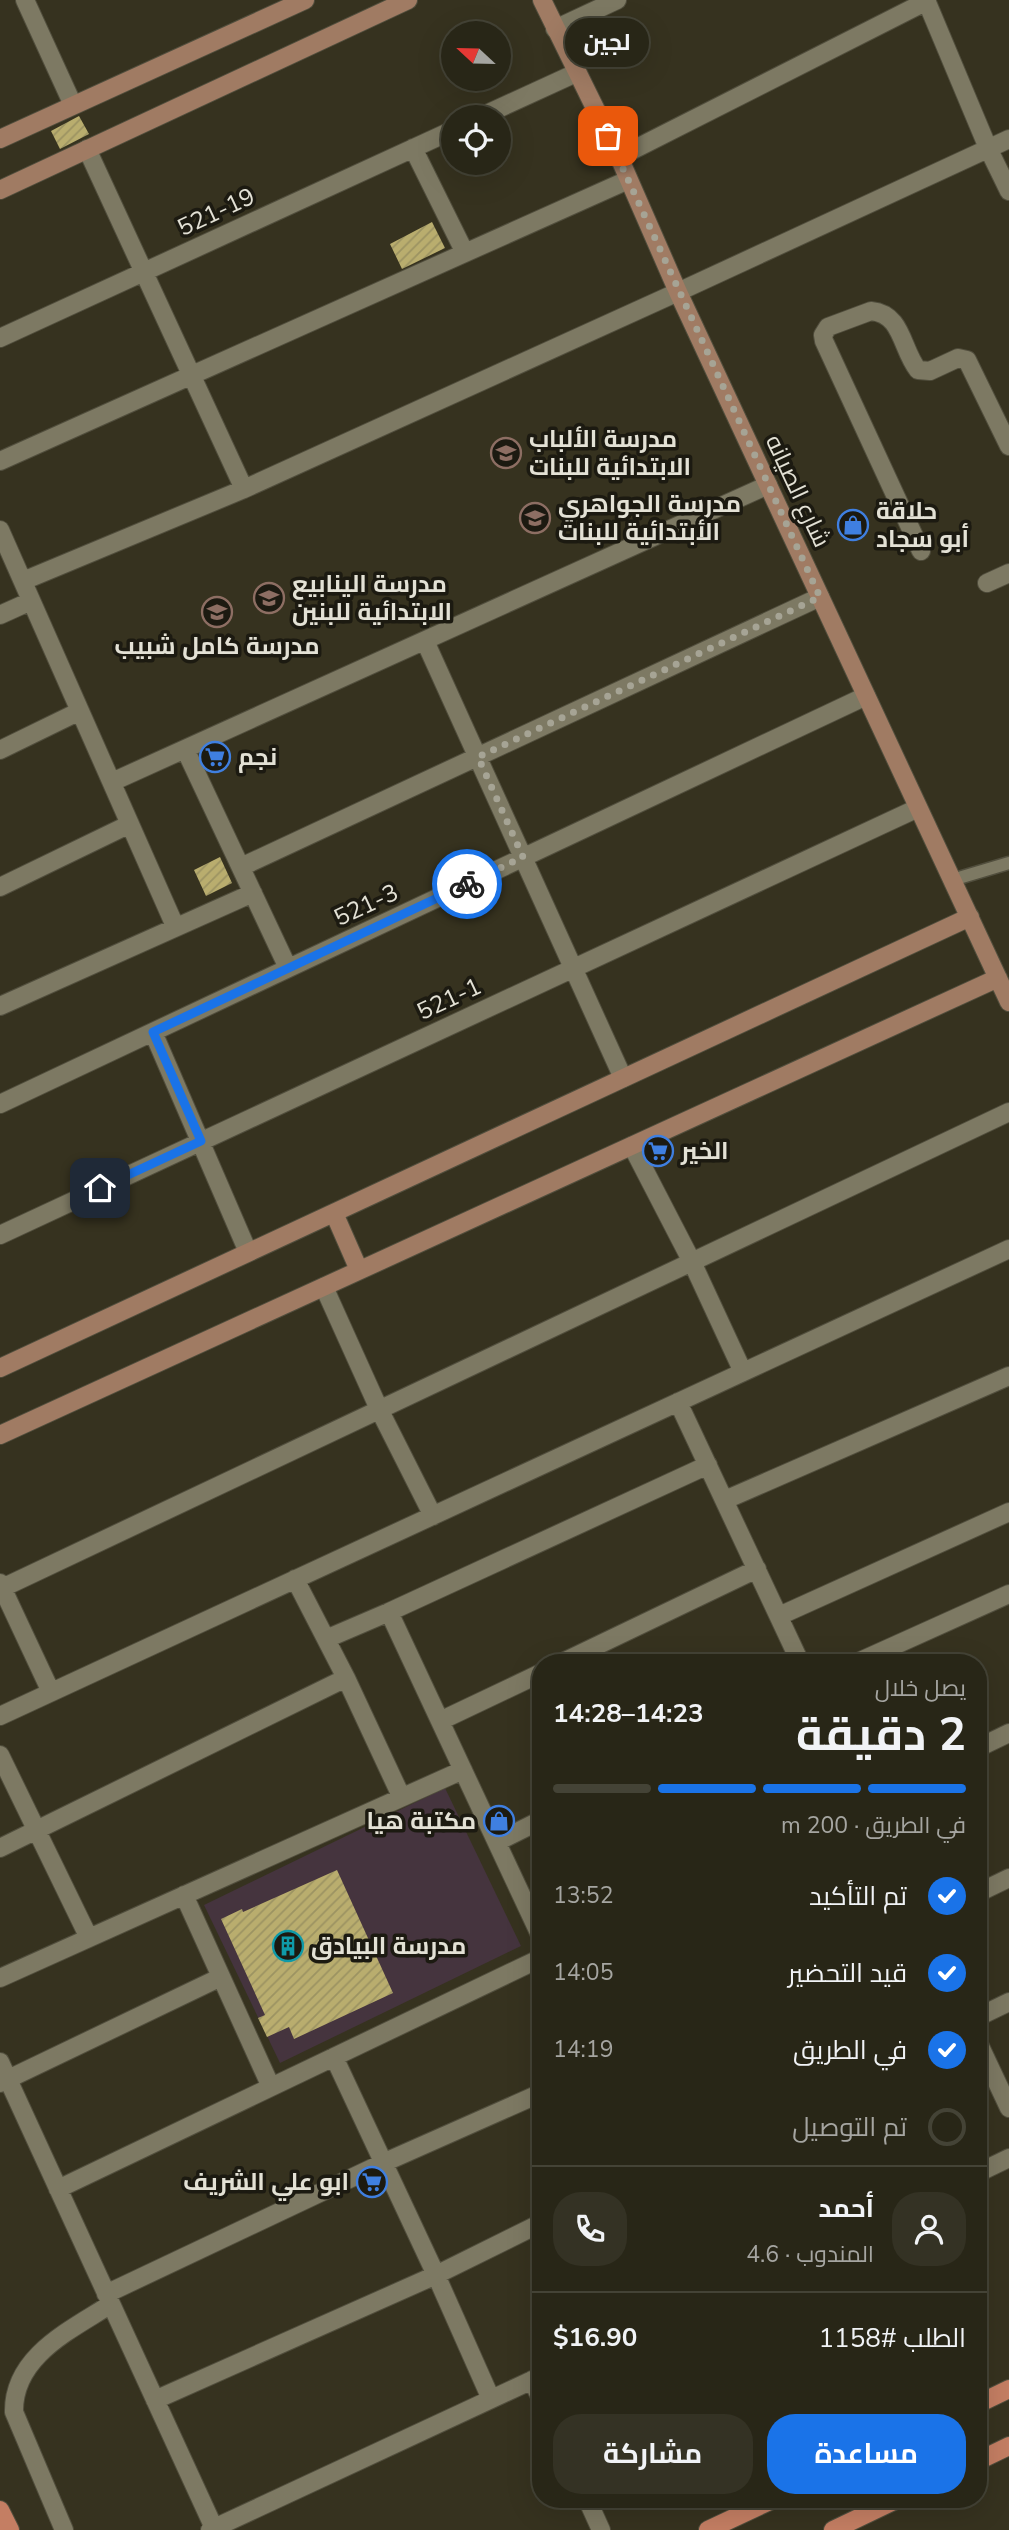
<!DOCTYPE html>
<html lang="ar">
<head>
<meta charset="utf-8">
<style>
	:root { --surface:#282617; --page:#343224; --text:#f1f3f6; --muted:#a5a5a1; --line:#444336; --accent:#1a73e8 }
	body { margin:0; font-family:"Nunito Sans",Cairo,sans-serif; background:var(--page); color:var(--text); direction:rtl; height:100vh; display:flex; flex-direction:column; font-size:26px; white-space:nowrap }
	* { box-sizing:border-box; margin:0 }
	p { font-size:23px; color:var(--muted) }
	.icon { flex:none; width:38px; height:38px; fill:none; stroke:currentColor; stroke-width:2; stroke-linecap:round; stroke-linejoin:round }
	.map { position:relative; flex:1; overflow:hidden; direction:ltr }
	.sheet { position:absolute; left:532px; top:1654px; width:455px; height:854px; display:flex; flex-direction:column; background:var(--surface); border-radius:28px; box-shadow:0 7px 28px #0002,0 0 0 2px var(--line); direction:rtl }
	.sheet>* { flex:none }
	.needle { width:46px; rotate:292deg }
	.buttons { position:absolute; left:441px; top:21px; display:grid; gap:14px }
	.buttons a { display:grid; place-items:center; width:70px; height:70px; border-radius:50%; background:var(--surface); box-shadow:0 7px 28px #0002,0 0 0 2px var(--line); font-size:35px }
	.pin { position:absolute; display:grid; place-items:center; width:60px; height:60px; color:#fff; margin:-30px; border-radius:14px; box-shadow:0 4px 10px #0006 }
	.courier { position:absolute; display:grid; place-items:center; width:70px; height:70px; margin:-35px; border:5px solid #1a73e8; border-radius:50%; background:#fff; color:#222; box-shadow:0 2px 9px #0007 }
	.bubble { position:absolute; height:49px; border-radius:24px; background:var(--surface); box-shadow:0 7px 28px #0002,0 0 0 2px var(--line); font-size:23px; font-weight:700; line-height:49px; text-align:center; direction:rtl }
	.overview em { font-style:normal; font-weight:700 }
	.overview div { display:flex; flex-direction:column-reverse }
	.overview { display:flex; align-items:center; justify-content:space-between; height:119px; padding:0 21px }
	h1 { font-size:46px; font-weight:700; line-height:52px }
	.bar { display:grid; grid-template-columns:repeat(4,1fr); gap:10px 7px; align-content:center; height:84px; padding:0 21px }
	.bar i { height:9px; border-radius:5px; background:var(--line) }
	.bar .selected { background:var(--accent) }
	.bar p { grid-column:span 4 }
	.line { display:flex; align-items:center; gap:18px; padding:0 21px; border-top:2px solid var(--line) }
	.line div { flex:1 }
	.round { display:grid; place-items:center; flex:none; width:74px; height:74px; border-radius:28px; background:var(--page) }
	ol { padding:0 21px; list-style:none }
	li { display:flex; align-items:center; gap:21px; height:77px }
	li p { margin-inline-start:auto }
	li .icon { padding:7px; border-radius:50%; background:var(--accent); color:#fff; stroke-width:4 }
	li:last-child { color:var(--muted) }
	li i { width:38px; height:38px; border:4px solid var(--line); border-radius:50% }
	.cta { display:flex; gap:14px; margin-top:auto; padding:14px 21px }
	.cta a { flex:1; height:80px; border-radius:28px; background:var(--accent); color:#fff; font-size:28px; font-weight:700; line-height:80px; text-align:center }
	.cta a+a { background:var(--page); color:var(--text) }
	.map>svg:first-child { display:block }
	.education { fill:#45343e }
	.building { fill:url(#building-hatch) }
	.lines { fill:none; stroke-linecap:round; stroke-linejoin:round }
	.lane-casing { stroke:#514e3d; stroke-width:15 }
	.street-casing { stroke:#514e3d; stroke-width:20 }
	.secondary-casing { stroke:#514e3d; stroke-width:20 }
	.primary-casing { stroke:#514e3d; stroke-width:20 }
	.lane { stroke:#7d7963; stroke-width:12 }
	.street { stroke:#7d7963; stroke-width:18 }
	.secondary { stroke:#a07b63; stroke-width:18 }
	.primary { stroke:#c47e63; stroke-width:18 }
	.done { stroke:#a6a495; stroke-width:7; stroke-dasharray:0 12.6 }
	.route { stroke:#1a73e8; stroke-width:9 }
	.labels { text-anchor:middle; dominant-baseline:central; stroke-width:7; stroke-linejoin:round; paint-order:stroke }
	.street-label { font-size:24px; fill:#e3e1d5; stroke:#1c1a11 }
	.poi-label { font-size:24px; font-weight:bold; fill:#e3e1d5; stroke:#1c1a11; text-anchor:start }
</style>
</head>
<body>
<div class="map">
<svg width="1009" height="2530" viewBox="0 0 1009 2530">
	<defs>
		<pattern id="building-hatch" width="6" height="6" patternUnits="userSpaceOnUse" patternTransform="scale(1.75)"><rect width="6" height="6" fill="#b9ad6e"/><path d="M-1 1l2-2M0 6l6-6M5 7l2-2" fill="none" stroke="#9c9362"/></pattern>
	</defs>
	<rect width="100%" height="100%" fill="#36321f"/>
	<path class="education" d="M445,1788L521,1946L280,2063L204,1905Z"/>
	<path class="building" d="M79,116L89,134L60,149L51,131Z
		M432,222L445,248L402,269L390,244Z
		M220,857L232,883L206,896L194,870Z
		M337,1870L393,1993L294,2039L289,2027L267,2037L258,2018L265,2015L221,1919L242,1909L243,1912Z"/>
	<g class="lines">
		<g class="lane-casing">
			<path id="lane" d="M952,880L1009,863"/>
		</g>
		<g class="street-casing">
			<path id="street" d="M25,0L73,105
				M926,0L988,148L1009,191
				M555,29L617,0
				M480,117L576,73
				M413,148L465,253
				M87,149L244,489
				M619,157L927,1
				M0,338L453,130
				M0,461L628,180
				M0,530L175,926
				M921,551L824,341L823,335L828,327L871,311C903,314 901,349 918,370L930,371L958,358L967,360L1009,446
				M23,581L244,489L678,292L1009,139
				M987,583L1009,573
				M0,615L31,601
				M425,641L623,1078
				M185,749L288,968
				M0,750L80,711
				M112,782L768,485
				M241,867L820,597
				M0,887L130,824
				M0,1006L253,893
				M153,1032L248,1252
				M0,1104L866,696
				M632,1146L692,1262L743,1372
				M0,1235L918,808
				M324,1287L379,1409L433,1516
				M678,1402L800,1662
				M725,1500L1009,1376
				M295,1579L346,1678L401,1796
				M0,1583L51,1692
				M0,1589L1009,1112
				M389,1612L541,1937
				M779,1616L1009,1512
				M326,1639L389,1612L708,1465
				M563,1662L757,1569
				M858,1662L1009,1594
				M0,1716L1009,1249
				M440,1721L541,1673
				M978,1748L1009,1733
				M0,1755L89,1938
				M497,1842L541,1820
				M0,1848L346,1678
				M978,1893L1009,1878
				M184,1895L271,2087
				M0,1978L463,1770
				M978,2017L1009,2002
				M978,2042L1009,2108
				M334,2057L436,2275L491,2399
				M0,2062L214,2528
				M0,2083L221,1977
				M978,2173L1009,2158
				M58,2189L541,1958
				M106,2294L383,2163L541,2093
				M532,2380L541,2399
				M155,2400L436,2275L541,2223
				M587,2499L601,2530
				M64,2530L14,2412C13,2356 71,2330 111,2304
				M210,2530L541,2376"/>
		</g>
		<g class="secondary-casing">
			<path id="secondary" d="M542,0L619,157L678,292L1009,1002
				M0,139L305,0
				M0,190L408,0
				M334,1213L359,1270
				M0,1368L970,917
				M0,1435L998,978"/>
		</g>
		<g class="primary-casing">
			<path id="primary" d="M978,2404L1009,2389
				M978,2461L1009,2446
				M0,2510L10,2530
				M708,2530L774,2499
				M833,2530L898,2499"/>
		</g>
		<use href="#lane" class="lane"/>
		<use href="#street" class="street"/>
		<use href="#secondary" class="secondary"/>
		<use href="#primary" class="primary"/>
	</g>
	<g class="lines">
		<path class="done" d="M467,884L523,857L478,757L820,597L608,136"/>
		<path class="route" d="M100,1188L201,1141L153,1032L467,884"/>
	</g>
	<defs>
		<g id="school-ring" transform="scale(1.575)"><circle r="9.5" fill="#1c1a11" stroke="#8d6e63" stroke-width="1.5"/><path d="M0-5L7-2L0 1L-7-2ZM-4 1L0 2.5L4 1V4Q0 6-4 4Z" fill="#8d6e63"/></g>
		<g id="shop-ring" transform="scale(1.575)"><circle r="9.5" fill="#1c1a11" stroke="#3f7fe0" stroke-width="1.5"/><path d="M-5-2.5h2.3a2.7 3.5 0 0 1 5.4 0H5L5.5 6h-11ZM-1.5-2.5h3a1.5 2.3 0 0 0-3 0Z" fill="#3f7fe0"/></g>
		<g id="supermarket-ring" transform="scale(1.575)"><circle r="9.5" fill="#1c1a11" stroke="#3f7fe0" stroke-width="1.5"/><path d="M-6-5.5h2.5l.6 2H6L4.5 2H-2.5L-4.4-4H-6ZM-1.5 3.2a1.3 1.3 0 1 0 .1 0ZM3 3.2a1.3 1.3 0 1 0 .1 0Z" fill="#3f7fe0"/></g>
		<g id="building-ring" transform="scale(1.575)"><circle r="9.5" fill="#1c1a11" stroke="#0f9aa8" stroke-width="1.5"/><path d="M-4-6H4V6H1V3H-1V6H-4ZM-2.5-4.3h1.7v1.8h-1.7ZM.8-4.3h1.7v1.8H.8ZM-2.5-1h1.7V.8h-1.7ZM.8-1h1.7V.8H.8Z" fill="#0f9aa8"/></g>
	</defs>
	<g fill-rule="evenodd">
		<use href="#school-ring" x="506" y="453"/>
		<use href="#school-ring" x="535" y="518"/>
		<use href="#shop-ring" x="853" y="525"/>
		<use href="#school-ring" x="269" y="598"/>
		<use href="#school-ring" x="217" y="612"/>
		<use href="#supermarket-ring" x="215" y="757"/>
		<use href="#supermarket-ring" x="658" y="1151"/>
		<use href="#shop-ring" x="499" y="1821"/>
		<use href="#building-ring" x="288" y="1946"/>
		<use href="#supermarket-ring" x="372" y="2182"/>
	</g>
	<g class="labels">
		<g class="street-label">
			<text transform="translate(216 212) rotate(-25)">521-19</text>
			<text transform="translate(798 491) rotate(65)">شارع الصيانه</text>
			<text transform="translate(366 905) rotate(-25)">521-3</text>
			<text transform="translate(449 999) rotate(-25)">521-1</text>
		</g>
		<g class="poi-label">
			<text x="529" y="439">مدرسة الألباب<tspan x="529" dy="28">الابتدائية للبنات</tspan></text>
			<text x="558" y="504">مدرسة الجواهري<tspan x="558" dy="28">الأبتدائية للبنات</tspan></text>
			<text x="876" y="511">حلاقة<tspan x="876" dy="28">أبو سجاد</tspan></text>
			<text x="292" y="584">مدرسة الينابيع<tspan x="292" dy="28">الابتدائية للبنين</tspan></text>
			<text x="217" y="646" text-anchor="middle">مدرسة كامل شبيب</text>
			<text x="238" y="757">نجم</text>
			<text x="681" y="1151">الخير</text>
			<text x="476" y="1821" text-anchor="end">مكتبة هيا</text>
			<text x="311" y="1946">مدرسة البيادق</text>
			<text x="349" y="2182" text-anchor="end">ابو علي الشريف</text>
		</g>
	</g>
</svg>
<div class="buttons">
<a><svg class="needle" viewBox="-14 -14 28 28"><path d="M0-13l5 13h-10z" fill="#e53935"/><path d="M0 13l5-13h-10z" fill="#a5a5a1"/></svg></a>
<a><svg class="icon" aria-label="locate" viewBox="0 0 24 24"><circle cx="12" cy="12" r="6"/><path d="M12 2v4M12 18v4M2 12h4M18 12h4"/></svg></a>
</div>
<div class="pin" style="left:608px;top:136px;background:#ea580c"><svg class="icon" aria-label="bag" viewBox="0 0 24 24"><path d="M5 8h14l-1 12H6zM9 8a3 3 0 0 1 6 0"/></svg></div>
<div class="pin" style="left:100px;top:1188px;background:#1f2937"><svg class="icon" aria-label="home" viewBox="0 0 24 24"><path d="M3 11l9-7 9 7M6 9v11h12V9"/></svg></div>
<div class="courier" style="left:467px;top:884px"><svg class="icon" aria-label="bike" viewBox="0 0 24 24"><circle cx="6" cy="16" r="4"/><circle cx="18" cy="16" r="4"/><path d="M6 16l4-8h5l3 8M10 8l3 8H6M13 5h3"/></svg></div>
<div class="bubble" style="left:565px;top:18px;width:84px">لجين</div>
<section class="sheet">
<div class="overview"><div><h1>2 دقيقة</h1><p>يصل خلال</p></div><em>14:23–14:28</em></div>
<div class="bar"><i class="selected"></i><i class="selected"></i><i class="selected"></i><i></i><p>في الطريق · 200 m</p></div>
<ol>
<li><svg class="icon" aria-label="check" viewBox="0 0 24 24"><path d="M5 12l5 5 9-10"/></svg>تم التأكيد<p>13:52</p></li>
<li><svg class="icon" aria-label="check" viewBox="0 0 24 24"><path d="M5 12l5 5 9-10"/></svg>قيد التحضير<p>14:05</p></li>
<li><svg class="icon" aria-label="check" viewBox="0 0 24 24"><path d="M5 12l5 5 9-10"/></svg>في الطريق<p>14:19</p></li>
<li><i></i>تم التوصيل</li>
</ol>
<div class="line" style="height:126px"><a class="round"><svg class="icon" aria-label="person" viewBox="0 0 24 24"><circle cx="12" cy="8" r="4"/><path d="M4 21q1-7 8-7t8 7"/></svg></a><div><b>أحمد</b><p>المندوب · 4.6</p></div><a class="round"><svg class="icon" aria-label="phone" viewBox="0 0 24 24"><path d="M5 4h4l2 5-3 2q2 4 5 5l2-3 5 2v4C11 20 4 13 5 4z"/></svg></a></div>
<div class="line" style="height:91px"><div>الطلب #1158</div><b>$16.90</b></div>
<div class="cta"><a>مساعدة</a><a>مشاركة</a></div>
</section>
</div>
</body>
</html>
